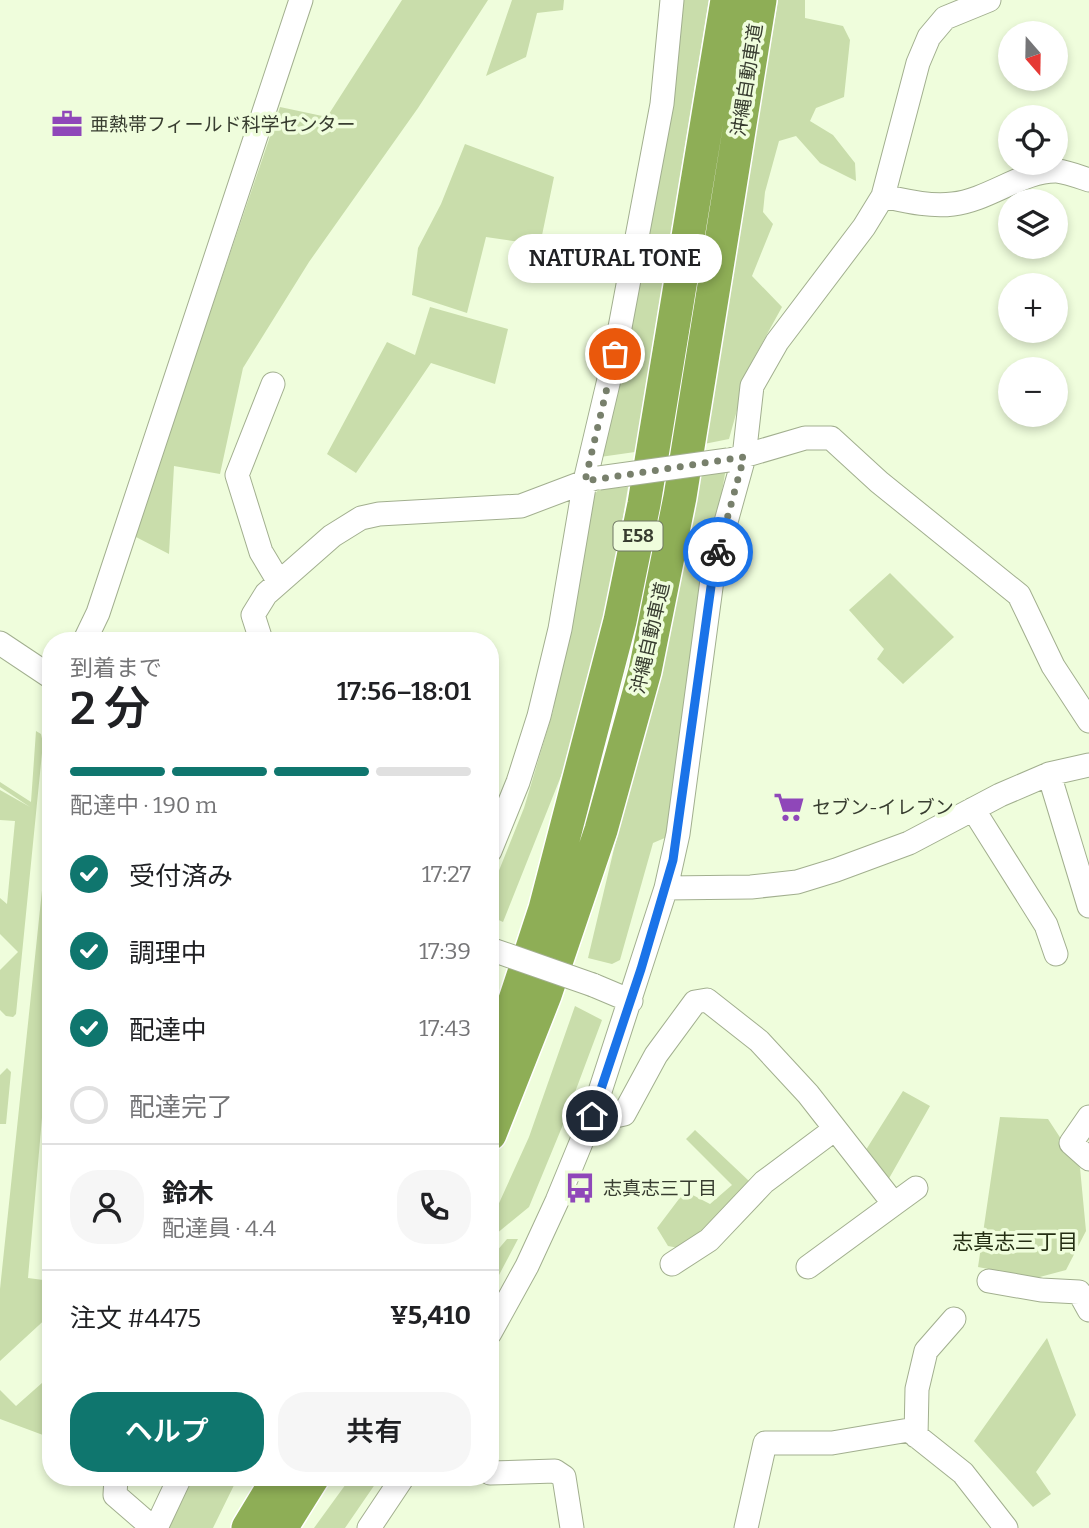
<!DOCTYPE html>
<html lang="ja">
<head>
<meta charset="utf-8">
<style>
	:root { --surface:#fff; --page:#f6f6f6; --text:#202124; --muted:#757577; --line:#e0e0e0; --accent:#0f766e }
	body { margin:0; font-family:Bitter,"Noto Sans JP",serif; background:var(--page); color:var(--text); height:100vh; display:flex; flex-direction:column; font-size:26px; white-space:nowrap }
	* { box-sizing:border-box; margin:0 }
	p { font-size:23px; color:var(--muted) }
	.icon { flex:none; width:38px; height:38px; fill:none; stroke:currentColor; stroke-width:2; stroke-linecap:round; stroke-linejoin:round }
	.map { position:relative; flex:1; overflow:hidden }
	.side { position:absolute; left:42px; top:632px; width:457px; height:854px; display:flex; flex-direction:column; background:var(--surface); border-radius:28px; box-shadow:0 4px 10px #0003 }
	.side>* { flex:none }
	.needle { width:46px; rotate:160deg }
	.controls { position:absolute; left:998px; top:21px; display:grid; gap:14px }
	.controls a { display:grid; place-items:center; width:70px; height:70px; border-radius:50%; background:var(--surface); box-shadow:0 4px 10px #0003; font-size:35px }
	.pin { position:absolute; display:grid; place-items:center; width:60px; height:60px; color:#fff; margin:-30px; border:4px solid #fff; border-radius:50%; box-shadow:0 2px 7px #0007 }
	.courier { position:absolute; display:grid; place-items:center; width:70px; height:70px; margin:-35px; border:5px solid #1a73e8; border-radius:50%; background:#fff; color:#222; box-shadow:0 2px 9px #0007 }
	.bubble { position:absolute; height:49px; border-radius:24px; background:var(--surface); box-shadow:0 4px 10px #0003; font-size:23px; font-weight:600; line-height:49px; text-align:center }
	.summary em { font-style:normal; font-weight:600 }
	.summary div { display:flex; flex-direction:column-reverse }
	.summary { display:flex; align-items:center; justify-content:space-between; height:119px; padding:0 28px }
	h1 { font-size:46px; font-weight:600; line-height:52px }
	.bar { display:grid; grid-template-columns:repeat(4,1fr); gap:10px 7px; align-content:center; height:84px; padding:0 28px }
	.bar i { height:9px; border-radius:5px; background:var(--line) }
	.bar .on { background:var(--accent) }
	.bar p { grid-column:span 4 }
	.line { display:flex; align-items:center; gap:18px; padding:0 28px; border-top:2px solid var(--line) }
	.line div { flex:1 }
	.round { display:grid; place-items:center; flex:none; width:74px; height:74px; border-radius:28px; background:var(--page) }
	ol { padding:0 28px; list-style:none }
	li { display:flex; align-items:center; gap:21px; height:77px }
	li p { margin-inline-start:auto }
	li .icon { padding:7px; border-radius:50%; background:var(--accent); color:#fff; stroke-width:4 }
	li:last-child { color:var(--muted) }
	li i { width:38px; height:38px; border:4px solid var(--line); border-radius:50% }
	.cta { display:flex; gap:14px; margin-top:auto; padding:14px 28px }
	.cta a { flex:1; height:80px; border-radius:28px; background:var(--accent); color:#fff; font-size:28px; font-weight:600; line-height:80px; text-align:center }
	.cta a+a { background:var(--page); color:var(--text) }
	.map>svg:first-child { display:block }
	.green { fill:#c9ddab }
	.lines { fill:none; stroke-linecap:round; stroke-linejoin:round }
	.minor-casing { stroke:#a2af8f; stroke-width:25 }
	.highway-casing { stroke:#fff; stroke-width:36 }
	.minor { stroke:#fff; stroke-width:23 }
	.highway { stroke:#8eae56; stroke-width:33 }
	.minor-bridge-casing { stroke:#a2af8f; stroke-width:25; stroke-linecap:butt }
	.minor-bridge { stroke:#fff; stroke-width:23 }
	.done { stroke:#78806c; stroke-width:7; stroke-dasharray:0 12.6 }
	.route { stroke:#1a73e8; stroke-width:9 }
	.labels { text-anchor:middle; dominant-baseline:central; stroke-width:7; stroke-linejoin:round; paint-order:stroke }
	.shield { fill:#effddc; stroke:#6f7764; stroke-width:2 }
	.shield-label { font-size:18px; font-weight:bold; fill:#383d30 }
	.street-label { font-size:19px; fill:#383d30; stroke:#effddc }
	.poi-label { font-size:19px; fill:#383d30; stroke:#effddc; text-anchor:start }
	.neighbourhood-label { font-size:21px; fill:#242e13; stroke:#effddc }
</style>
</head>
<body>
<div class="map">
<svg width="1089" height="1528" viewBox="0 0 1089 1528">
	<rect width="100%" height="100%" fill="#effddc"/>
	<path class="green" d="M402,0H488L418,108L309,262L243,368L220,474L174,466L169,554L134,536L280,107L327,117Z
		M512,0H564L563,10L537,13L526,57L486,76Z
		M683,0H709L635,452L600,457C644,309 660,152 683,0Z
		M778,0H805V18L843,26L850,40L844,97L816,108L810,121L833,135L855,163L856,181L820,163L796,136L779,141L765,192L763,212L773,224L752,276L782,307L749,367L729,439L704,444Z
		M465,144L554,177L540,245L486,237L467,313L412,295L418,248L441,204Z
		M430,307L508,329L495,384L431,363L356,473L327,454L387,342L415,355Z
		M726,468L696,642L667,837L653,843L620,960L612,964L588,958L613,853L656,687L700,472Z
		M628,487L616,559L591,672L565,766L503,922L490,916V893L524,808L553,711L593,496L600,488Z
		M890,573L954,637L903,684L877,659L884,649L849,610Z
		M36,731L41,734L43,743L16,1014L13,1017L6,1016L0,1010V970L18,952L0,934V898L7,904L15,821L0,820V790L30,807L0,787V782L31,802Z
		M51,833V1015L28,1278L51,1281V1314L0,1361V1289L47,843Z
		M575,1006L602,1020L562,1127L529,1207L490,1239V1223L529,1137Z
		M7,1068L11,1072L6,1124H0V1075Z
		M903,1091L930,1106L887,1182L864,1153Z
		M1000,1117L1048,1119L1080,1168L1086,1231L1066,1270L1036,1278L978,1267Z
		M695,1130L749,1181L684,1249L668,1246L657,1228L685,1191L710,1204L732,1185L686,1139Z
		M507,1239H518L490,1292V1259Z
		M1047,1338L1076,1415L1036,1472L1051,1494L1033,1507L974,1441Z
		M51,1375V1438L0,1419V1390L16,1406Z
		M192,1477H238L213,1528H168Z
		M351,1477H380L345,1528H314Z"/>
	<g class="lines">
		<g class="minor-casing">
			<path id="minor" d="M883,196C906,201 930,207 953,204C989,200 1023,170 1057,171C1067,172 1080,177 1089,180
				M273,384L237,475L261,552L279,582
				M730,460L805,438H831L879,482L1019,595L1053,666L1089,721
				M85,640L98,613L301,0
				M261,640L253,615L266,594L332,536L361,518L379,514L521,506L595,478
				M0,643L51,677
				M1049,774L1089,906
				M973,809L1046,925L1056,954
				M490,851L518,782L539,716L560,629L585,481L615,354L662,104L672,0
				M666,888L751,887L797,882L836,870L909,843L1000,795L1049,774L1089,765
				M593,985L631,1001
				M592,1116L606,1118L624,1114L656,1055L695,1002L707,1000L759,1041L808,1094L894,1204L808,1267
				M1089,1117L1071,1143L1089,1159
				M894,1204L916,1188
				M672,1264L709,1240L764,1182L835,1129
				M989,1281L1041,1290L1079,1292L1089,1310
				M490,1333L527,1266L557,1201L592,1116L666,888L678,834L714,565L744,457L752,386L777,342L864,227L883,196L918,63L929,37L945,18L989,0
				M916,1436L917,1389L926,1351L954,1319
				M490,1473L555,1471L564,1477L572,1528
				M116,1477L115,1495L153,1528
				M156,1528L180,1477
				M369,1528L403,1477
				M746,1528L765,1443H832L909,1430L963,1473L1006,1528"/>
		</g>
		<g class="highway-casing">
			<path id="highway" d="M490,1058L514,1003L545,909L620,621L644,504L727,0
				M490,1134L545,995L601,830L645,671L680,497L760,0
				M248,1528L279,1477
				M281,1528L313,1477"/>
		</g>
		<use href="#minor" class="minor"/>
		<use href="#highway" class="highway"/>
		<g class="minor-bridge-casing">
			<path id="minor-bridge" d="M599,478L728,460
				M490,949L593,985"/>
		</g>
		<use href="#minor-bridge" class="minor-bridge"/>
	</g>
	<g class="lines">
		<path class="done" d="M615,354L585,481L744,457L718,552"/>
		<path class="route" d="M592,1116L641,969L673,860L714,565L718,552"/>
	</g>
	<defs>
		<g id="office-bare" transform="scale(2.415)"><path d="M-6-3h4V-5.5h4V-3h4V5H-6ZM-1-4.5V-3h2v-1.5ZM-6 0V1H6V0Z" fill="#8f47b9" stroke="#effddc" stroke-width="2.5" paint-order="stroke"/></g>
		<g id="supermarket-bare" transform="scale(2.415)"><path d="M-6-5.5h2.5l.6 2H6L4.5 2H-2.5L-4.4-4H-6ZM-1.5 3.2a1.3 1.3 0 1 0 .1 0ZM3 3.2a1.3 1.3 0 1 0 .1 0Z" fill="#8f47b9" stroke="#effddc" stroke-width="2.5" paint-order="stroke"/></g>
		<g id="bus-bare" transform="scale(2.415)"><path d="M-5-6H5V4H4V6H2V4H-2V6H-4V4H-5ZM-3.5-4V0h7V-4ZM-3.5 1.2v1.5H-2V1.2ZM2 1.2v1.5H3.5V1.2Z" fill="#8f47b9" stroke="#effddc" stroke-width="2.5" paint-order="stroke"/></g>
	</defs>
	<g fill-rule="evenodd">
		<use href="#office-bare" x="67" y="124"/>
		<use href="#supermarket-bare" x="789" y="807"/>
		<use href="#bus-bare" x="580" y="1188"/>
	</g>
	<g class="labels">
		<rect class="shield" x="613.5" y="521.5" width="49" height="29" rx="5"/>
		<g class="shield-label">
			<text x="638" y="536">E58</text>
		</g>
		<g class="street-label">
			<text transform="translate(747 80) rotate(-81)">沖縄自動車道</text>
			<text transform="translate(650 638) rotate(-77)">沖縄自動車道</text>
		</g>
		<g class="poi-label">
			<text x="90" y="124">亜熱帯フィールド科学センター</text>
			<text x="812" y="807">セブン-イレブン</text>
			<text x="603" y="1188">志真志三丁目</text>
		</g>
		<g class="neighbourhood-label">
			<text x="1015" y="1242">志真志三丁目</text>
		</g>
	</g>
</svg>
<div class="controls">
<a><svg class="needle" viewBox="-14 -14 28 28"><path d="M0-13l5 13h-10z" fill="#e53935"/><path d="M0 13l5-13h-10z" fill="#757577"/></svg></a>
<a><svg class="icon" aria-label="locate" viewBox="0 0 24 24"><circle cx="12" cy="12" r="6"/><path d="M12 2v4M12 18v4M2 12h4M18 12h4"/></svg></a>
<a><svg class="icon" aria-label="layers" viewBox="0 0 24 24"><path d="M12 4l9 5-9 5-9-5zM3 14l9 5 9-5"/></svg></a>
<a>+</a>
<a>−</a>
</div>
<div class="pin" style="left:615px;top:354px;background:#ea580c"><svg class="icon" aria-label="bag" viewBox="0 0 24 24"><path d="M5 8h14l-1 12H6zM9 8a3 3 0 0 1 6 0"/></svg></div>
<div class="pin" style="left:592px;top:1116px;background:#1f2937"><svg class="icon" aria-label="home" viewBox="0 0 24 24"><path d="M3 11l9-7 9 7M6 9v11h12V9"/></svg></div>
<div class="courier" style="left:718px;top:552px"><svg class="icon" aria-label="bike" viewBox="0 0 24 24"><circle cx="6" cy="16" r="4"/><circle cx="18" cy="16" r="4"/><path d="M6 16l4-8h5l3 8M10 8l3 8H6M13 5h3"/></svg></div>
<div class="bubble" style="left:508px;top:234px;width:214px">NATURAL TONE</div>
<section class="side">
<div class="summary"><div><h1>2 分</h1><p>到着まで</p></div><em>17:56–18:01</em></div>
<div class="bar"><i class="on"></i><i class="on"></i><i class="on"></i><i></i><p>配達中 · 190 m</p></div>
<ol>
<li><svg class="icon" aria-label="check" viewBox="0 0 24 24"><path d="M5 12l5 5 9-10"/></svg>受付済み<p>17:27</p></li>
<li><svg class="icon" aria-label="check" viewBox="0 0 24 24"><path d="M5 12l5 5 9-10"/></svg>調理中<p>17:39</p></li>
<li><svg class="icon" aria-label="check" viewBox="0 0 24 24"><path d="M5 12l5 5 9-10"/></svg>配達中<p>17:43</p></li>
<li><i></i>配達完了</li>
</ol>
<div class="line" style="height:126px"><a class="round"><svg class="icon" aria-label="person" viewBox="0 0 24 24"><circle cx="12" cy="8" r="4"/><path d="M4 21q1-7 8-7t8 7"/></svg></a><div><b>鈴木</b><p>配達員 · 4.4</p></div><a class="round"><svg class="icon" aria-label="phone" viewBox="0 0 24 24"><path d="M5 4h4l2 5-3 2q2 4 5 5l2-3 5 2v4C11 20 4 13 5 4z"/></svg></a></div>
<div class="line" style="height:91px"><div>注文 #4475</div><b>¥5,410</b></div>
<div class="cta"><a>ヘルプ</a><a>共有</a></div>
</section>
</div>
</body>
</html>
